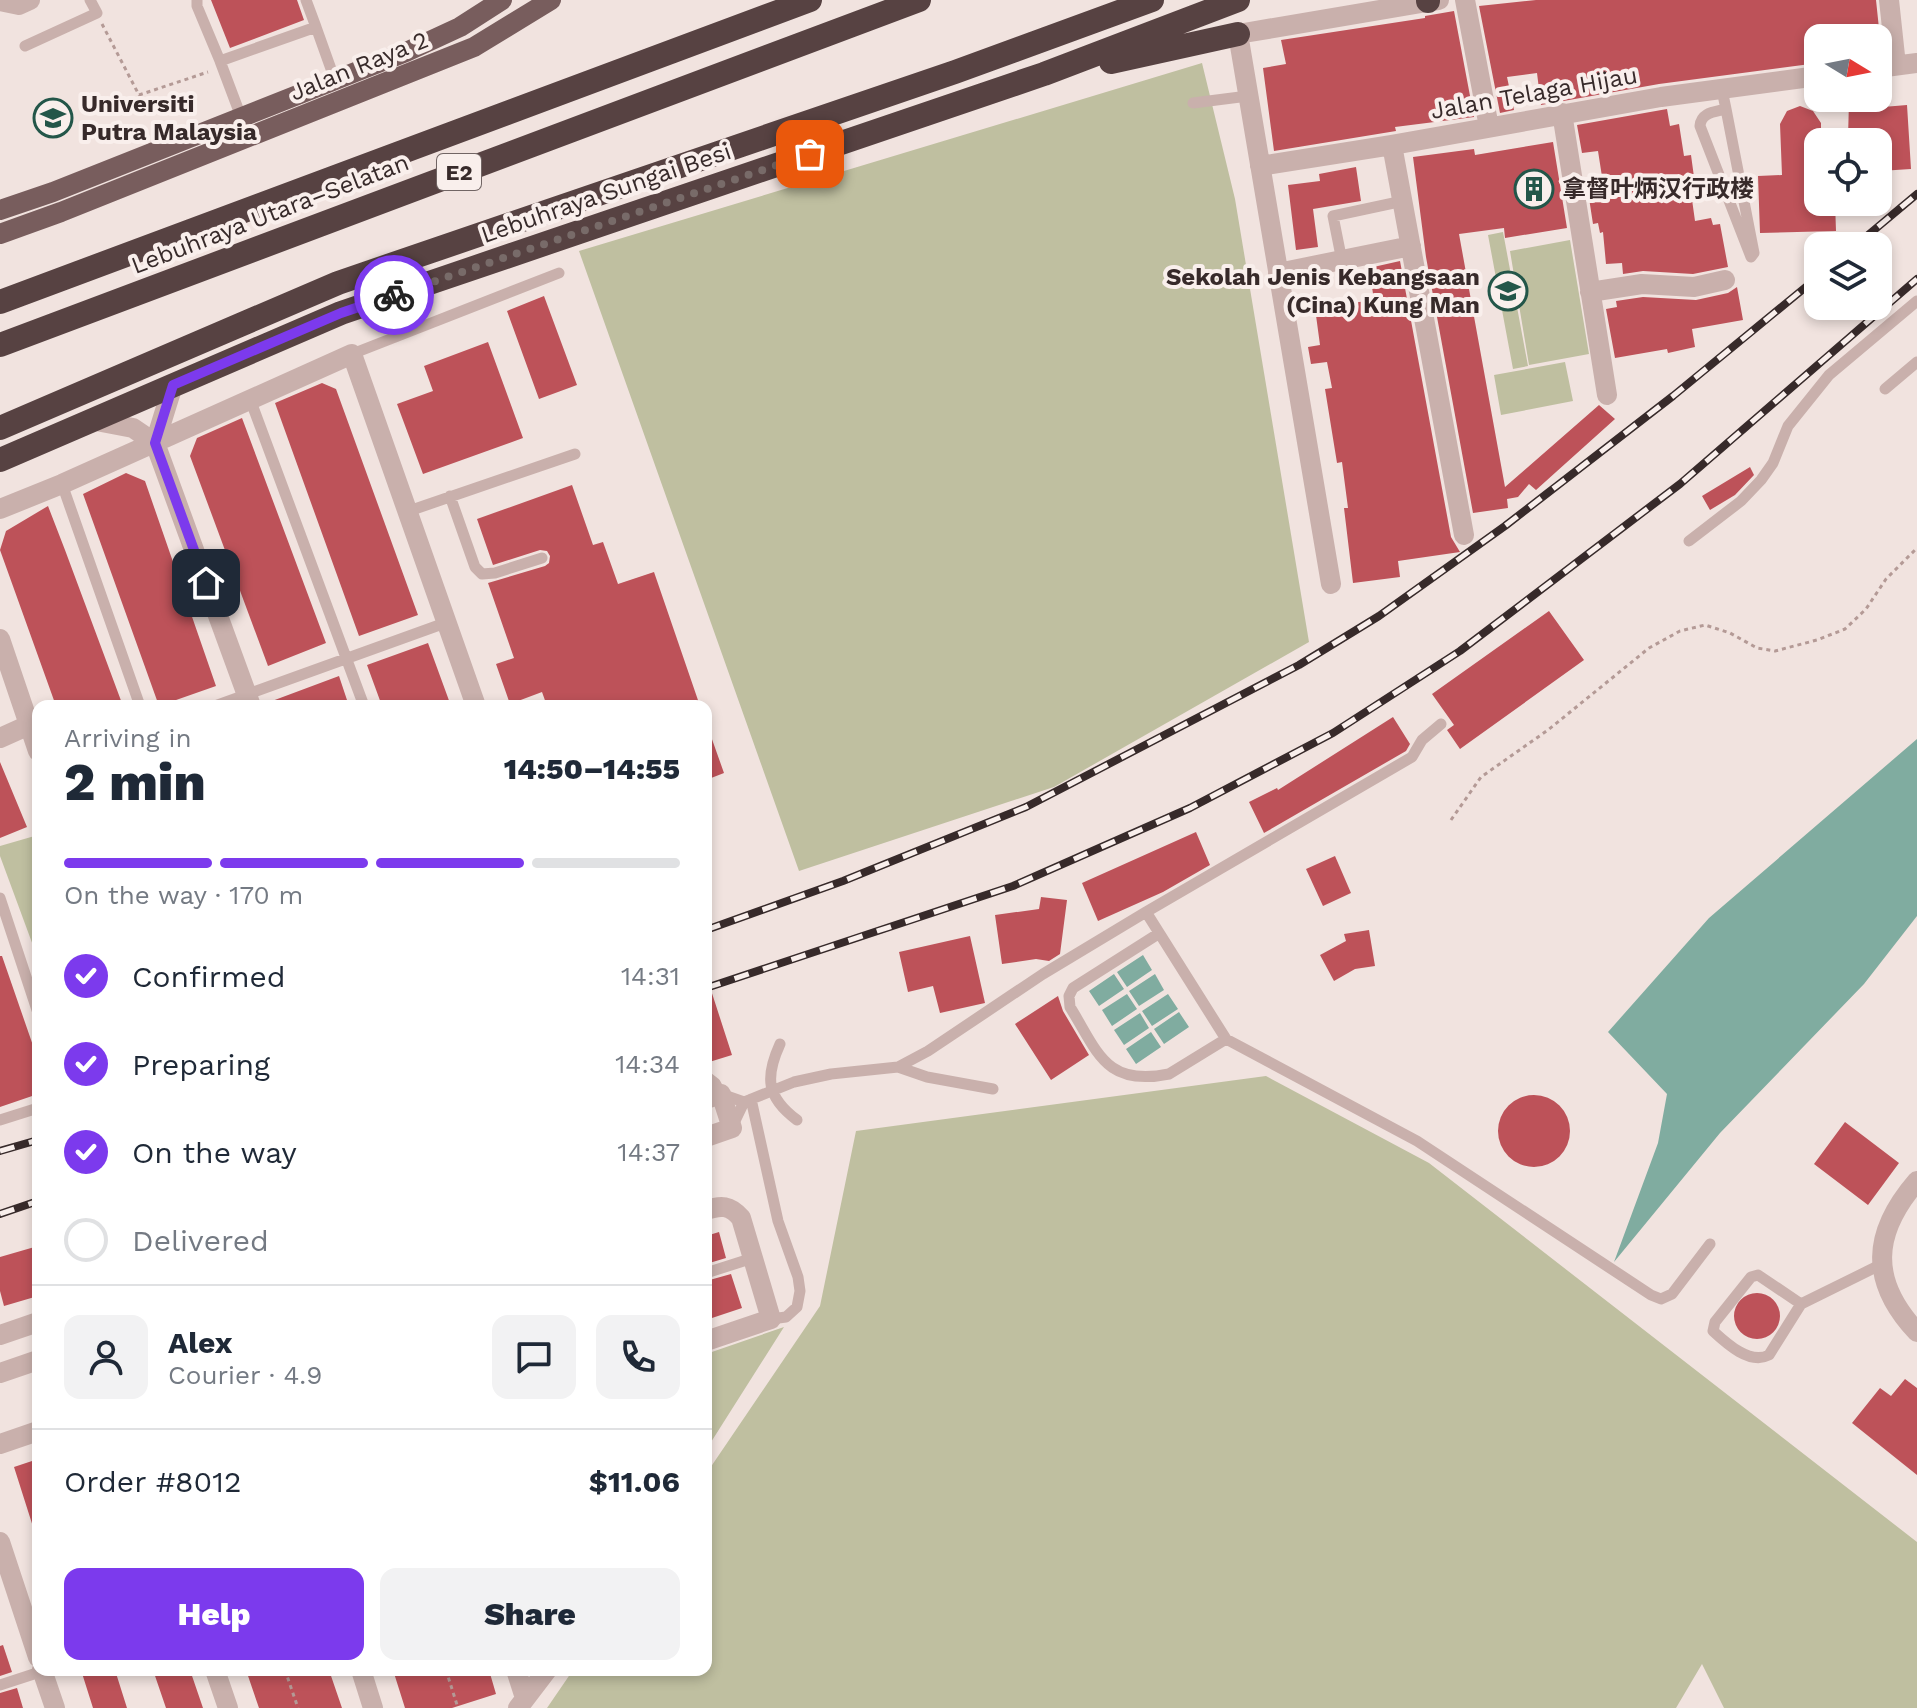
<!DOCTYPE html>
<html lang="en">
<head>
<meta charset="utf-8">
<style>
	:root { --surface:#fff; --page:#f2f2f3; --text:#1f2937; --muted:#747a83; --line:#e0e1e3; --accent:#7c3aed }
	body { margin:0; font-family:"Work Sans","Noto Sans SC",sans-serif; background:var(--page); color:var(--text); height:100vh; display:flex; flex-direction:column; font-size:30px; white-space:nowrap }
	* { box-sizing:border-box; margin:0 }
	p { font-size:26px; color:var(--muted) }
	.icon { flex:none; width:44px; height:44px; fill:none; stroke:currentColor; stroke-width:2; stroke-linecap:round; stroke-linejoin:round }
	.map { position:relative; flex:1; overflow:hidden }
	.details { position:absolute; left:32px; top:700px; width:680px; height:976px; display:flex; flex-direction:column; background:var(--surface); border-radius:16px; box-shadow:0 4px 12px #0003 }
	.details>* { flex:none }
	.needle { width:52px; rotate:100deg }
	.tools { position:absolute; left:1804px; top:24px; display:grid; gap:16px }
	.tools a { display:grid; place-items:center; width:88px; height:88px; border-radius:16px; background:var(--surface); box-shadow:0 4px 12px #0003; font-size:40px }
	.pin { position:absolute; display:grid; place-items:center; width:68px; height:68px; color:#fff; margin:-34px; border-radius:16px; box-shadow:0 4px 12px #0006 }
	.courier { position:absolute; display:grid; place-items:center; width:80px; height:80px; margin:-40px; border:6px solid #7c3aed; border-radius:50%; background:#fff; color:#222; box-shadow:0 2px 10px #0007 }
	.headline em { font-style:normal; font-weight:800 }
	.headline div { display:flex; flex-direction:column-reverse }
	.headline { display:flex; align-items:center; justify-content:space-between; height:136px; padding:0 32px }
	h1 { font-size:52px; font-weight:800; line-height:60px }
	.bar { display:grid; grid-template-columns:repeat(4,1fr); gap:12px 8px; align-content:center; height:96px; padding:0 32px }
	.bar i { height:10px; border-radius:6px; background:var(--line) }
	.bar .current { background:var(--accent) }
	.bar p { grid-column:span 4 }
	.line { display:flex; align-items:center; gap:20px; padding:0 32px; border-top:2px solid var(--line) }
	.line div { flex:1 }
	.round { display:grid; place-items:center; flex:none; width:84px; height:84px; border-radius:16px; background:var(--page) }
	ol { padding:0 32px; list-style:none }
	li { display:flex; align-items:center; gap:24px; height:88px }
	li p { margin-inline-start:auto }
	li .icon { padding:8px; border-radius:50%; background:var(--accent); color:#fff; stroke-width:4 }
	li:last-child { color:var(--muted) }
	li i { width:44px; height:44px; border:4px solid var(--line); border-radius:50% }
	.action { display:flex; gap:16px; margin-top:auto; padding:16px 32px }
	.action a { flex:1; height:92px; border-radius:16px; background:var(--accent); color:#fff; font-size:32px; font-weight:800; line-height:92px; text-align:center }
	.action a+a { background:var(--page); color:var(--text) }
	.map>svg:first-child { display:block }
	.green { fill:#bfbfa0 }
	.water { fill:#80aca0 }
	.building { fill:#bd5259 }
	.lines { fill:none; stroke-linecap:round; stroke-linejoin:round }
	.path { stroke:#b49a96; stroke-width:3; stroke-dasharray:4 4; stroke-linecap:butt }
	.lane { stroke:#c9b0ac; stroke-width:11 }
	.street { stroke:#c9b0ac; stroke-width:20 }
	.primary { stroke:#785d5d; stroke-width:20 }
	.highway { stroke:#574242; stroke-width:24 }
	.rail-casing { stroke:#372a2a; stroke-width:8 }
	.rail { stroke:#f9efec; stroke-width:5; stroke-dasharray:15; stroke-linecap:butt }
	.done { stroke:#786b69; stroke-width:8; stroke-dasharray:0 14.4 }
	.route { stroke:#7c3aed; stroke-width:10 }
	.labels { text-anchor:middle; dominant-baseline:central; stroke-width:8; stroke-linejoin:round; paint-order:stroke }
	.shield { fill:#f9efec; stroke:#716564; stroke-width:2 }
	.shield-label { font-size:22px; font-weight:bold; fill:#372a2a }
	.street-label { font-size:24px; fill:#372a2a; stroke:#f9efec }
	.poi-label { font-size:24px; font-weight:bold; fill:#372a2a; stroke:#f9efec; text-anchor:start }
</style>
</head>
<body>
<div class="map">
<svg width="1917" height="1708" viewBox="0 0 1917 1708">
	<rect width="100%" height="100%" fill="#f1e3df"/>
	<path class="green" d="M1202,63L1235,199L1309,642L1054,787L799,871L579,251Z
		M1503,232L1528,366L1513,369L1488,235Z
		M1570,240L1589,354L1529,365L1510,251Z
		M1565,362L1573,401L1501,415L1494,375Z
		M38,835V959L0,856V846Z
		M1266,1076L1429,1163L1917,1542V1708H1724L1702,1664L1676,1708H547L573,1670H706V1474L820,1306L856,1131Z
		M784,1327L706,1450V1354Z"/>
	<path class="water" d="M1917,739V916L1864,984L1720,1133L1614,1262L1658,1143L1667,1094L1608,1032L1709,918Z
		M1143,955L1152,970L1127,987L1117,972Z
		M1114,974L1124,989L1099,1006L1089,991Z
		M1155,974L1164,990L1139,1006L1129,991Z
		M1127,994L1137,1009L1112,1026L1102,1010Z
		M1168,994L1178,1009L1152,1026L1142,1011Z
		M1179,1012L1189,1027L1164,1044L1154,1029Z
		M1140,1013L1149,1028L1124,1045L1114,1030Z
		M1151,1032L1161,1047L1136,1064L1126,1049Z"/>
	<path class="building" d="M211,0H297L304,20L230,48Z
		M1536,0H1876L1880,38H1818V63L1659,84L1541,105L1537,73L1507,77L1514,110L1500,113L1479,6Z
		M1454,11L1474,117L1395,127L1396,131L1274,151L1263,68L1286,64L1281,40L1425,18V16Z
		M1849,101H1871V108L1907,105L1911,169L1880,171L1877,138H1848Z
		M1800,106L1813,111L1821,123V142H1818V202H1835L1836,231L1760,233L1758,176L1782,175L1780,124L1787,111Z
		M1667,109L1670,126L1679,124L1684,156L1691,155L1694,177L1689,178L1695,221L1711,218L1713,225L1720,224L1728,267L1693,274L1643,271L1623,274L1622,263L1606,264L1603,232L1600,233L1598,223L1593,224L1587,185L1603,183L1598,151L1582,153L1577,125Z
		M1553,142L1567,228L1505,238L1504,228L1459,234L1505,487L1599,405L1615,419L1536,490L1529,484L1518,497L1507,499L1508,508L1473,513L1426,257L1413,157L1474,149L1475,155Z
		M1356,167L1361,201L1313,209L1318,247L1296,250L1288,185L1320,181L1319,174Z
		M1400,261L1451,537L1460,552L1398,561L1400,577L1353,583L1344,508H1348L1342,462L1337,463L1325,389L1332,388L1327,362L1311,364L1308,347L1320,345L1315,308L1374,300L1369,268Z
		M1737,287L1743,320L1692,329L1695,347L1668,353L1667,349L1615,358L1606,309L1617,307L1616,301L1643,297L1696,300L1728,293Z
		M544,296L577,385L539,399L507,311Z
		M488,342L523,438L423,474L397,404L433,391L424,366Z
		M322,383L336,389L418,615L359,636L275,403Z
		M242,418L326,643L268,666L190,456L197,438Z
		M1750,467L1754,475L1735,495L1710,510L1702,496Z
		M126,473L145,481L216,686L159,706L83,494Z
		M572,485L593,545L603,542L618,584L654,572L700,706H547L542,692L510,704L496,664L514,658L488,583L545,566L549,563L550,556L547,551L540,550L493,565L477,519Z
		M48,506L65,550L123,706H56L0,550L6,531Z
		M1549,611L1584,660L1460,749L1447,730L1454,725L1432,694Z
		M428,643L451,706H382L367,665Z
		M339,676L349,706H264V704Z
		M1393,717L1410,744L1406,751L1264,833L1249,802L1277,788L1278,790Z
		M708,728L724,773L706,780V729Z
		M0,762L27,827L0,838Z
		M1196,832L1210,865L1163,892L1098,921L1082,883Z
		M1335,856L1351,893L1323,906L1306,869Z
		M1041,897L1067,900L1060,954L1049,961L1036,959L1002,964L995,915L1039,909Z
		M1369,930L1375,966L1355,969L1334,981L1320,955L1346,941L1344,934Z
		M970,936L985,1003L940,1013L933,986L908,992L899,952Z
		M0,956H2L38,1060V1094L0,1107Z
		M706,984H709L732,1055L706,1063Z
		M1058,996L1063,1011L1089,1055L1051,1080L1015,1024Z
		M1498 1131a36 36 0 1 1 72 0a36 36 0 1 1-72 0Z
		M1845,1122L1899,1163L1868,1205L1814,1164Z
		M719,1232L726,1258L706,1264V1236Z
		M38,1246V1296L4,1306L0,1291V1257Z
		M731,1274L742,1308L706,1320V1281Z
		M1734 1316a23 23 0 1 1 46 0a23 23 0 1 1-46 0Z
		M1905,1379L1917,1388V1475L1852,1423L1880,1388L1891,1396Z
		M38,1459V1533H35L14,1467Z
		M3,1645L12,1672L0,1676V1646Z
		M81,1670H115L127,1708H93Z
		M153,1670H190L203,1708H166Z
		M246,1670H329L342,1708H259Z
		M393,1670H489L496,1694L452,1708H405Z
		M17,1688L23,1708H0V1693Z"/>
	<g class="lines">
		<path class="path" d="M102,24L139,95L208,72
			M1451,820L1481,777L1548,730L1649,648L1680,631L1705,625L1730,633L1757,648L1775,651L1817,640L1845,629L1866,609L1886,579L1917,548
			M285,1670L298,1708
			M446,1670L458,1708"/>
		<path class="lane" d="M197,0V6L220,61
			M306,0L316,27
			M25,46L97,13L90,0
			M1722,90L1726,109L1754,253L1751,257L1700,126C1701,112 1715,112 1726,109
			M1193,103L1248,96
			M249,138L220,61L316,27L336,83
			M1342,261L1333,216L1403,201
			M352,354L559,273
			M1885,389L1917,362
			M250,399L364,706
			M62,484L140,706
			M450,496L475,567L482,574L495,573L542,558
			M406,512L575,454
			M1689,541L1741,501L1761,480L1773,463L1788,426L1829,375L1917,301
			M215,706L445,623
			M0,898L38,1013
			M1146,912L1226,1039L1417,1141L1651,1295L1661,1299L1672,1294L1710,1244
			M1158,934L1073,988L1069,996L1070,1007C1098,1052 1105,1087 1169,1074L1226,1039
			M780,1044C765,1077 766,1097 797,1120
			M898,1067L927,1077L993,1089
			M706,1076L715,1083L721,1094L744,1102L732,1127
			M751,1099L778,1221L798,1277L800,1291L797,1307L786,1317L771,1319
			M744,1102L794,1082L831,1074L898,1067L928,1051L1043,974L1146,912L1412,757L1422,740L1441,724
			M0,1120L38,1108
			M706,1273L753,1258
			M1801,1304L1758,1275L1751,1277L1715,1322L1713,1331C1727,1344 1750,1365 1769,1355L1801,1304L1880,1265
			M0,1685L43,1671"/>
		<path class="street" d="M1465,0L1489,127
			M1889,0L1896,65
			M0,1L19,5L30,0
			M1878,68L1917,63
			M1562,113L1607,395
			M1392,145L1464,535
			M1260,166L1392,145L1661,97L1818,76
			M1278,273L1411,246
			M1590,292L1642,284L1694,287L1725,280
			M91,420L133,428L155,443
			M155,443L251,706
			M155,443L173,385
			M0,509L62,484L352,354L476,706
			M1331,584L1238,34L1439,0
			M0,639L38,751
			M0,738L29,725
			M706,1099L721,1094L732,1128L706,1137
			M1917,1181C1872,1233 1869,1281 1917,1332
			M706,1210C721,1205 730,1205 741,1218L771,1319L706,1341
			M0,1335L38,1322
			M0,1373L38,1360
			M0,1444L38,1431
			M0,1542L38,1657
			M42,1670L55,1708
			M215,1670L228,1708
			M361,1670L373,1708
			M516,1670L525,1698
			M518,1708L547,1670"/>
		<path class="primary" d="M0,210L53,192L406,52L460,27L502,0
			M0,234L61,212L474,47L551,0"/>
		<path class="highway" d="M1428,0V1
			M1111,62L1238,34
			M0,302L810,0
			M0,345L919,0
			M0,428L338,283L955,72L1152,0
			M0,460L341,313L1044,74L1238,0"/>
		<g class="rail-casing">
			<path id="rail" d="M1855,246L1917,194
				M706,930L843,881L1026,807L1299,665L1379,616L1505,526L1673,396L1818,277
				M706,988L1013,886L1190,808L1333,733L1460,651L1680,484L1917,279
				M0,1151L38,1140
				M0,1214L38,1201"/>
		</g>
		<use href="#rail" class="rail"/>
	</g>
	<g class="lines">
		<path class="done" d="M394,295L810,154"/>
		<path class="route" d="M206,583L155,443L173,385L341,313L394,295"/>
	</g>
	<defs>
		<g id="university-ring" transform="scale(2)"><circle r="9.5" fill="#f9efec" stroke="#235649" stroke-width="1.5"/><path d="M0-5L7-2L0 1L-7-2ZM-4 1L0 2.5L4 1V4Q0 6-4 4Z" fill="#235649"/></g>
		<g id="building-ring" transform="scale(2)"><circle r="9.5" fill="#f9efec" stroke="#235649" stroke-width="1.5"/><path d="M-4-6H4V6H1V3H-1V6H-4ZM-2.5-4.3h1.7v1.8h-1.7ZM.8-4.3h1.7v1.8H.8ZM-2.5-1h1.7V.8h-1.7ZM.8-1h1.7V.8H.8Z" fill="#235649"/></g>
		<g id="school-ring" transform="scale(2)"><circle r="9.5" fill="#f9efec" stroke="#235649" stroke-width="1.5"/><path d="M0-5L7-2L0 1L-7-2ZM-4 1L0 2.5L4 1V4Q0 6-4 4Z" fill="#235649"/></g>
	</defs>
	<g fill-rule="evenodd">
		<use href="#university-ring" x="53" y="118"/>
		<use href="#building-ring" x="1534" y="189"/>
		<use href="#school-ring" x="1508" y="291"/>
	</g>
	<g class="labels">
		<rect class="shield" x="437" y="154" width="44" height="36" rx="6"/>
		<g class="shield-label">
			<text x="459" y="172">E2</text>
		</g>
		<g class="street-label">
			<text transform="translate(359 66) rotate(-22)">Jalan Raya 2</text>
			<text transform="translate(1534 93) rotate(-10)">Jalan Telaga Hijau</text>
			<text transform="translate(606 193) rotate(-19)">Lebuhraya Sungai Besi</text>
			<text transform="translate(270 214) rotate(-21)">Lebuhraya Utara–Selatan</text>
		</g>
		<g class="poi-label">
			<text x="81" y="104">Universiti<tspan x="81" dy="28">Putra Malaysia</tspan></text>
			<text x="1562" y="189">拿督叶炳汉行政楼</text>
			<text x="1480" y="277" text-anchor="end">Sekolah Jenis Kebangsaan<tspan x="1480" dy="28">(Cina) Kung Man</tspan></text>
		</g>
	</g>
</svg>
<div class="tools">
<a><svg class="needle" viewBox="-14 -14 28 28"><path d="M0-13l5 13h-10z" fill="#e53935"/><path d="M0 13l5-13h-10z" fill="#747a83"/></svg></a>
<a><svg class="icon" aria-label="locate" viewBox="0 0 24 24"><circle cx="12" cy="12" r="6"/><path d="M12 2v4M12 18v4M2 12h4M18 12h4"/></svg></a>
<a><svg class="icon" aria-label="layers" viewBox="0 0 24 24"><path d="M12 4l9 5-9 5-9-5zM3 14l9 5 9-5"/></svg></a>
</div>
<div class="pin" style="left:810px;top:154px;background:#ea580c"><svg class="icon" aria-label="bag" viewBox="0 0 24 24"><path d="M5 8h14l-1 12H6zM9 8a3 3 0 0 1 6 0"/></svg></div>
<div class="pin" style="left:206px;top:583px;background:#1f2937"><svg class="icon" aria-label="home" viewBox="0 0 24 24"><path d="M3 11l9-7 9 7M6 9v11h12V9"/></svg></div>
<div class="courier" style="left:394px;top:295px"><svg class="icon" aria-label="bike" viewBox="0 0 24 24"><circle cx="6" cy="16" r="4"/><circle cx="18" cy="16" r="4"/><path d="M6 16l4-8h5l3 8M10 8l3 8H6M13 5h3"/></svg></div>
<section class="details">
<div class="headline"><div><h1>2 min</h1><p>Arriving in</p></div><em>14:50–14:55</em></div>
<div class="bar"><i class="current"></i><i class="current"></i><i class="current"></i><i></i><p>On the way · 170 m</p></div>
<ol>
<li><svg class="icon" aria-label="check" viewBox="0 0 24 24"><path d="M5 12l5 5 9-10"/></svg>Confirmed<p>14:31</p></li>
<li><svg class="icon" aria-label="check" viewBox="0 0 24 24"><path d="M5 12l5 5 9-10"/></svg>Preparing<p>14:34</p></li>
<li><svg class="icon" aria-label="check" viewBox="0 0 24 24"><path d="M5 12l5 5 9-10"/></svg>On the way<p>14:37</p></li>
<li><i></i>Delivered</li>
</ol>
<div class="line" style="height:144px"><a class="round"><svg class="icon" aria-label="person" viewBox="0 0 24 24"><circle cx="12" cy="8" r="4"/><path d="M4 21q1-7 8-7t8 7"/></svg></a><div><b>Alex</b><p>Courier · 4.9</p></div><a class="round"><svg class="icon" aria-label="chat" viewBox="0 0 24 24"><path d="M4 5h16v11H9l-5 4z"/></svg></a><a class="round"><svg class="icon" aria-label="phone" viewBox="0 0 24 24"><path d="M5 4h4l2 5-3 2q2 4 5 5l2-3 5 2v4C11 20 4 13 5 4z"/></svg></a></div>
<div class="line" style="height:104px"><div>Order #8012</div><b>$11.06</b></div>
<div class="action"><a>Help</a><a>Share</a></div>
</section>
</div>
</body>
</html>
